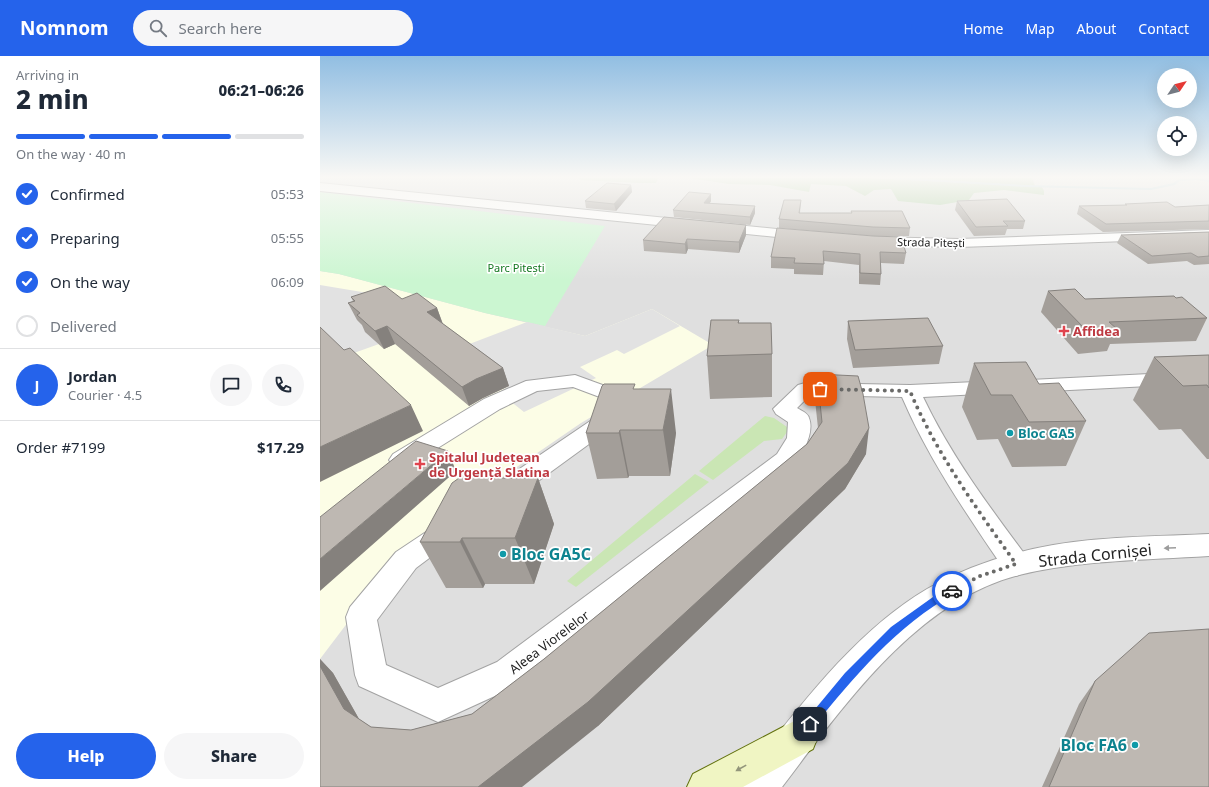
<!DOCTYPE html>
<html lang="en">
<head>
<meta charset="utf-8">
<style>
	:root { --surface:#fff; --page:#f6f6f7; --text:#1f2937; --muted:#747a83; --line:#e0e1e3; --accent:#2563eb }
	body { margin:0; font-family:"Noto Sans",sans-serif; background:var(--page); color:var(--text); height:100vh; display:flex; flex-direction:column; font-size:15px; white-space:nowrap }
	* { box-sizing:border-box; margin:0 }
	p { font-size:13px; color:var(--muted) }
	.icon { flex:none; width:22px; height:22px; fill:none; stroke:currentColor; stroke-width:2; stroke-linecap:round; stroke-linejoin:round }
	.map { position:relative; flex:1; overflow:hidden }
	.side { display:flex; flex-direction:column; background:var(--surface); width:320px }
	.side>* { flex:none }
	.needle { width:26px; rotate:55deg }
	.fabs { position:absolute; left:837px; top:12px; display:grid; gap:8px }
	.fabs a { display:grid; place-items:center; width:40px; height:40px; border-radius:50%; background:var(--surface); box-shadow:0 4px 16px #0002; font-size:20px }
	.pin { position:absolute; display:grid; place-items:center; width:34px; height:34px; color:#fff; margin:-17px; border-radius:8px; box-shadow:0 2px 6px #0006 }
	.courier { position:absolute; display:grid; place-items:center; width:40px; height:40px; margin:-20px; border:3px solid #2563eb; border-radius:50%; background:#fff; color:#222; box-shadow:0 1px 5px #0007 }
	.headline em { font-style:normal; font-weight:800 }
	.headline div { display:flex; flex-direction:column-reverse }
	.headline { display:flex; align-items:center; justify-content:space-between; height:68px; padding:0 16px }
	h1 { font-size:26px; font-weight:800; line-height:30px }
	.bar { display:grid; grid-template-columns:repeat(4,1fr); gap:6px 4px; align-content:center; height:48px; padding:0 16px }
	.bar i { height:5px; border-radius:3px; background:var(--line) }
	.bar .on { background:var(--accent) }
	.bar p { grid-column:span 4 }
	.line { display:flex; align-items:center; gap:10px; padding:0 16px; border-top:1px solid var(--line) }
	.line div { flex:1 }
	.round { display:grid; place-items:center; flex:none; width:42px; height:42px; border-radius:21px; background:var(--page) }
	ol { padding:0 16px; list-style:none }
	li { display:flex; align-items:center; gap:12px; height:44px }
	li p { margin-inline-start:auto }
	li .icon { padding:4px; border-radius:50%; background:var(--accent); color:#fff; stroke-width:4 }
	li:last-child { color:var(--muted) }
	li i { width:22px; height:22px; border:2px solid var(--line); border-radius:50% }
	.action { display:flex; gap:8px; margin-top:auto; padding:8px 16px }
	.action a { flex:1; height:46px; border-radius:24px; background:var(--accent); color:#fff; font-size:16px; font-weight:800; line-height:46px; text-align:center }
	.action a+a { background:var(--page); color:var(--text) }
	header { display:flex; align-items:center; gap:24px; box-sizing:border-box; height:56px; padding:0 20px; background:var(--accent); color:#fff }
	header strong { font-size:19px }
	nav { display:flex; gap:22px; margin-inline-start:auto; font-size:14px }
	.search { width:280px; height:36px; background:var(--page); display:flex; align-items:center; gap:10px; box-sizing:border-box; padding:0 14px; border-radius:22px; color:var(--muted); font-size:15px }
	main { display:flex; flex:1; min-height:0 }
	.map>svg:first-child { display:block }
	.residential { fill:#dfdfdf }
	.education { fill:#fcfde6 }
	.grass { fill:#cae6b4 }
	.forest { fill:#accda2 }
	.park { fill:#cbf6d1 }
	.parking { fill:#e2e2e2 }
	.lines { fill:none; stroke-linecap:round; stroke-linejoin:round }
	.stream { fill:#aeceda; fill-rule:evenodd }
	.minor-casing { stroke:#a3a3a3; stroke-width:2 }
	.tertiary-casing { stroke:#a3a3a3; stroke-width:2 }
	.secondary-casing { stroke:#63720f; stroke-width:2 }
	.minor { fill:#fff; fill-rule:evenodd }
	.tertiary { fill:#fff; fill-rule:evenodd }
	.secondary { fill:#f0f5c3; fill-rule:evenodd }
	.wall { fill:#a39e99 }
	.shaded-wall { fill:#85817d }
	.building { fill:#beb8b2; stroke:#85817d }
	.oneway { fill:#9c9c9c }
	.oneway2 { fill:#93967b }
	.route { fill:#2563eb }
	.done { stroke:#6a6a68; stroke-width:4; stroke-dasharray:0 7.2 }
	.health-dot { fill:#e0444e; stroke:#fff; stroke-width:1.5 }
	.culture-dot { fill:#0f9aa8; stroke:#fff; stroke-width:1.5 }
	.labels { text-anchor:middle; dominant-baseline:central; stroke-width:3.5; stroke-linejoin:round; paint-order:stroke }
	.far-street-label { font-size:11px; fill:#222; stroke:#fff }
	.far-park-label { font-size:11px; fill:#167922; stroke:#fff }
	.health-label { font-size:13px; font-weight:bold; fill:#be3a42; stroke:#fff; text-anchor:start }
	.culture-label { font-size:13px; font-weight:bold; fill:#0d838f; stroke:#fff; text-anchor:start }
	.street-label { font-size:13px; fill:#222; stroke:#fff }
	.near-culture-label { font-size:16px; font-weight:bold; fill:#0d838f; stroke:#fff; text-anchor:start }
	.near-street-label { font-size:16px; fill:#222; stroke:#fff }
</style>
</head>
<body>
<header>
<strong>Nomnom</strong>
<div class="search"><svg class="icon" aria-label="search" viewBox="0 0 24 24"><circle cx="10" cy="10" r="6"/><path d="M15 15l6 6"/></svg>Search here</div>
<nav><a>Home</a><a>Map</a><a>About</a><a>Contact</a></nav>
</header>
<main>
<section class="side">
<div class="headline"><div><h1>2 min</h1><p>Arriving in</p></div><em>06:21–06:26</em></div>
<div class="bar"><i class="on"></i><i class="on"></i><i class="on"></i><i></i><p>On the way · 40 m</p></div>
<ol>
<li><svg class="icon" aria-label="check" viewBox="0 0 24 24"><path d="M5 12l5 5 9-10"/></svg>Confirmed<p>05:53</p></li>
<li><svg class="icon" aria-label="check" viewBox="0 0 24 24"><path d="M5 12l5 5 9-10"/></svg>Preparing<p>05:55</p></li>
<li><svg class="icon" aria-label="check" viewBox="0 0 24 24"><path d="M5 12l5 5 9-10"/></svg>On the way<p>06:09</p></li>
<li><i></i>Delivered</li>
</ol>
<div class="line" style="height:72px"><b class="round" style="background:var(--accent);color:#fff">J</b><div><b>Jordan</b><p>Courier · 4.5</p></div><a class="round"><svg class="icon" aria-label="chat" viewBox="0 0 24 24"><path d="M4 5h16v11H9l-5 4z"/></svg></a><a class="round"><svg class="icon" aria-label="phone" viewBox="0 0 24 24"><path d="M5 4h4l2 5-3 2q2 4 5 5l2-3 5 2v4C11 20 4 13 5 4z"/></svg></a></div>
<div class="line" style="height:52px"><div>Order #7199</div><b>$17.29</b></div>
<div class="action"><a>Help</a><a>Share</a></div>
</section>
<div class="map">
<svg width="889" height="731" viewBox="0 0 889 731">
	<rect width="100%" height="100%" fill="#f1efe9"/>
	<path class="residential" d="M0,122H889V731H0Z"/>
	<path class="education" d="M0,215L19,218L165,257L265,280L332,253L393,289L261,367L141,449L66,516L0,603Z"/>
	<path class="grass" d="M445,360L454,362L467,371V376L462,383L444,385L393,424L379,415Z
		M375,418L389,426L256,531L247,525Z"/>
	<path class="forest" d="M258,122H338L336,127H319L261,124Z
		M369,122H549L722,131L724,135V139L684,134L654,137L649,144L620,149L578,145L571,133L554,134L545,140L526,130L491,128L489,136L450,129L409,128Z
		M585,122H712L715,130Z"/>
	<path class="park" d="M0,136L285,170L225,270L165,257L19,218L0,215Z"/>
	<path class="parking" d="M0,229L84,243L48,275L59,288L20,302L0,282Z
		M332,253L360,270L304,298L297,294L260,311L276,322L204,356L179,336L189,330L139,292L207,266L265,280Z"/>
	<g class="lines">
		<path class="stream" d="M571,122H592L705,129L831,132L853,127L859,123L877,122L889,124V126L876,124L860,125L855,129L831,134L705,131L573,123Z"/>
		<g class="minor-casing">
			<path id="minor" d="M0,127L486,176L491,177L493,180L491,183L486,184L0,135Z
				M889,174V182L639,191L552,189L547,188L545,185L547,182L552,181L639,183Z
				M889,315V327L710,336L703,334L700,330L703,326L710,324Z
				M255,319L299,335L310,345V348L302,364L188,447L179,449L170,447L166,440L170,433L285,355L288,347L285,343L253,331L217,335L180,353L89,410L81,412L73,410L69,404L73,398L164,343L206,325Z
				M678,325L685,327L688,331L685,335L678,337L603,341C630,398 668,449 706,500L710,508L706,516L696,520L686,516C648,460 609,404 582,341L490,339L477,352C482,355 488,357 489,362C495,377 482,398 474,410L201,628L118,666L39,630L35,619L26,561L30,551L76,496L118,468L127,465L136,468L140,475L136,482L96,512L57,564L66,609L118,632L177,606L457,398L467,382L468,366L456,358L453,353L478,329L485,327L590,329Z"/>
		</g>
		<g class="tertiary-casing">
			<path id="tertiary" d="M889,478V500C826,504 761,504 699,519C596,545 523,651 462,731H420L426,718C478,653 534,576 607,533C635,517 666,505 697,497C757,480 827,481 889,478Z"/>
		</g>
		<g class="secondary-casing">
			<path id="secondary" d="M480,662L493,667L498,680L493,693L423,731H367L373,718Z"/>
		</g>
		<use href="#minor" class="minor"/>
		<use href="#tertiary" class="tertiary"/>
		<use href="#secondary" class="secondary"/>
	</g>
	<path class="wall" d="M311,129L312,136L296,155L266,152L265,145Z
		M391,138V145L390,147L435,157L430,169L354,161L353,154Z
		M481,144L480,157H531V155L590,172L589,180H552L459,172V163Z
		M637,145L705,165L703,173H687L685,179L654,180L635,154Z
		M805,148L855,151L889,149V173L783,176L757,158L759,150L805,149Z
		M426,169V179L419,197L368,193L366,198L324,195L323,184Z
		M889,176V208L874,209L867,205L828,208L797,187L801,179Z
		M553,180L586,197L584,208L561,207V218L560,229L539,228V209L504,205L503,219L474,218V213L451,212V201Z
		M728,235L765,243L887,262L876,285L790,288L787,295L758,298L721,256Z
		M31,241L82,243L117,252L123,268L183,312L189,330L163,342L149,350L75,288L64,293L45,276L42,269L37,264L28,247L33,245Z
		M419,264V267L452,298V341L390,343L387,300Z
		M528,265L623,290L619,308L533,312L527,283Z
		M889,299V403H887L861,373L839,374L813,344L834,301Z
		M654,307L719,328L766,365L746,410L692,411L678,383L657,384L642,351Z
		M497,318L546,398L525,433L278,670L0,731V603L13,617L39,663L51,671L91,674L152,658L224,603L487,388L498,372L495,344Z
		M316,333L356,377L350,420H309L308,422L277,423L266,377Z
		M176,415L179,422H218L234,468L214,528H165L163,532H126L100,486Z
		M775,625L889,731H722L759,648Z"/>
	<path class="shaded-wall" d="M311,129L312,136L296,155L294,148Z
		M391,138V145L385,154L384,147Z
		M435,150V157L430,169V161Z
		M426,169V179L419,197V186Z
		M367,183L368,193L366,198L365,188Z
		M117,252L123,269L107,256Z
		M67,270L75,288L64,293L55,275Z
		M183,312L189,330L163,342L149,350L142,331L156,323Z
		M351,333L356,377L350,420L343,374Z
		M91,349L103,375L0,426V391Z
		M549,372L546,398L525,433L278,670L202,731H158Z
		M300,374L309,420L308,422L299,377Z
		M128,395L136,415L0,535V503Z
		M176,415L194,461L173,422Z
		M218,422L234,468L214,528L195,482Z
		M142,482L165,528L163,532L140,486Z
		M0,603L13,617L47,677L24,653L0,610Z"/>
	<path class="building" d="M287,127L311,129L294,148L265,145Z
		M369,136L391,138L384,147L435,150L430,161L353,154Z
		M687,143L705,165H683L688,170L656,171L637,145Z
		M464,144H481L479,157H532L531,155H582L590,172L553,171L459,163Z
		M847,146L855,151L889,149V165L786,168L759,150L807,149L805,148Z
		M344,161L426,169L419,186L367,183L365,188L323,184Z
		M457,172L553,180L581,181L586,197L560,196L561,218L540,217V198L503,195L504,208L474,207L475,202L451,201Z
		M889,176V200L878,201L871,197L832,200L801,179Z
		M65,230L82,243L97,237L117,252L107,256L183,312L156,323L142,331L67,270L55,275L37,259L40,257L28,247L35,245L31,241Z
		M755,233L765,243L854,240L856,242L862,241L887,262L789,266L797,273L767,275L728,235Z
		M608,262L623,290L535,294L528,265Z
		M391,264H419L418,267H451L452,298L387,300Z
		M0,271L24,294L30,292L91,349L0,391Z
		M888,299H889V332L887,329L863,330L834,301Z
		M706,306L719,328L739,327L766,365L709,366L692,339H671L654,307Z
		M497,318L538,320L543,338L549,372L528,407L268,646L158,731H0V610L24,653L51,671L91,674L152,658L224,603L487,388L502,366Z
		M284,328H315L313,333H351L343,374H300L299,377H266L282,330Z
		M96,385L128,395L0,503V461Z
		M149,415H176L173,422H218L195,482H142L140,486H100L132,427Z
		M889,573V731H729L775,625L829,577Z"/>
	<defs><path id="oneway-solid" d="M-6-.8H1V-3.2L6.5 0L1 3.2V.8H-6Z"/></defs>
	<use class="oneway" href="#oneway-solid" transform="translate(850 492) rotate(177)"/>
	<use class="oneway2" href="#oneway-solid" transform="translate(421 712) rotate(151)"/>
	<linearGradient id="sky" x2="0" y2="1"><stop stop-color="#91bee2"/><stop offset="0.54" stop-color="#f9f8f5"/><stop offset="1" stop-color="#f9f8f5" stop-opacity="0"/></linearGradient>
	<rect width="889" height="224" fill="url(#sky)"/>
	<path class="route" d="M632,531L635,532L637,535L635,537C576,570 535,620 493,671L490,673L486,671L484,668L486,664L525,617L571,571L613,541Z"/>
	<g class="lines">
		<path class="done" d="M500,333L590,335C616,397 657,453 696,508L660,520L632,535"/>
	</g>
	<g class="health-dot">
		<path d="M742 269h4v4h4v4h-4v4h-4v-4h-4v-4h4z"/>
		<path d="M98 402h4v4h4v4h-4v4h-4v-4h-4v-4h4z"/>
	</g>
	<g class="culture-dot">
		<circle cx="690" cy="377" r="4"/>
		<circle cx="183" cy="498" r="4"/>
		<circle cx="815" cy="689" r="4"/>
	</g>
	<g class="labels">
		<g class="far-street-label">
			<text transform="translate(611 186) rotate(1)">Strada Pitești</text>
		</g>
		<g class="far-park-label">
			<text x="196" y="211">Parc Pitești</text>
		</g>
		<g class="health-label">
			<text x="753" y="275">Affidea</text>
			<text x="109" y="401">Spitalul Județean<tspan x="109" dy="15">de Urgență Slatina</tspan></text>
		</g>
		<g class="culture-label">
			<text x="698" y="377">Bloc GA5</text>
		</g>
		<g class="street-label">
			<text transform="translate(229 586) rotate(-37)">Aleea Viorelelor</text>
		</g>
		<g class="near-culture-label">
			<text x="191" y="498">Bloc GA5C</text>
			<text x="807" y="689" text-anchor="end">Bloc FA6</text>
		</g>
		<g class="near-street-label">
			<text transform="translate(775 499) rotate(-6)">Strada Cornișei</text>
		</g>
	</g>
</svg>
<div class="fabs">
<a><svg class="needle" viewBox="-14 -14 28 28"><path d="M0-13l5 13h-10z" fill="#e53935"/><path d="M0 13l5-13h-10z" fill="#747a83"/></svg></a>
<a><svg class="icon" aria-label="locate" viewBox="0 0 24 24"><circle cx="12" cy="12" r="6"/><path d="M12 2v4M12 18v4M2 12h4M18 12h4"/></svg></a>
</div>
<div class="pin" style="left:500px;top:333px;background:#ea580c"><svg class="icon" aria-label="bag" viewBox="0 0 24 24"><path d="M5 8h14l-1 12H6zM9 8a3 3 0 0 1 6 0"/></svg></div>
<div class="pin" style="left:490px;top:668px;background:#1f2937"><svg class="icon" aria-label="home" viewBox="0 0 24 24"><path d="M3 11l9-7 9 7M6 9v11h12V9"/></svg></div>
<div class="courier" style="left:632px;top:535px"><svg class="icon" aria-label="car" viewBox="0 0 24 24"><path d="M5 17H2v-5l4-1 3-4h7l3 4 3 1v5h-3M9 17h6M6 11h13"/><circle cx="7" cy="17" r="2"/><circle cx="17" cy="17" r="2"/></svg></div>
</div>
</main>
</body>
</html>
